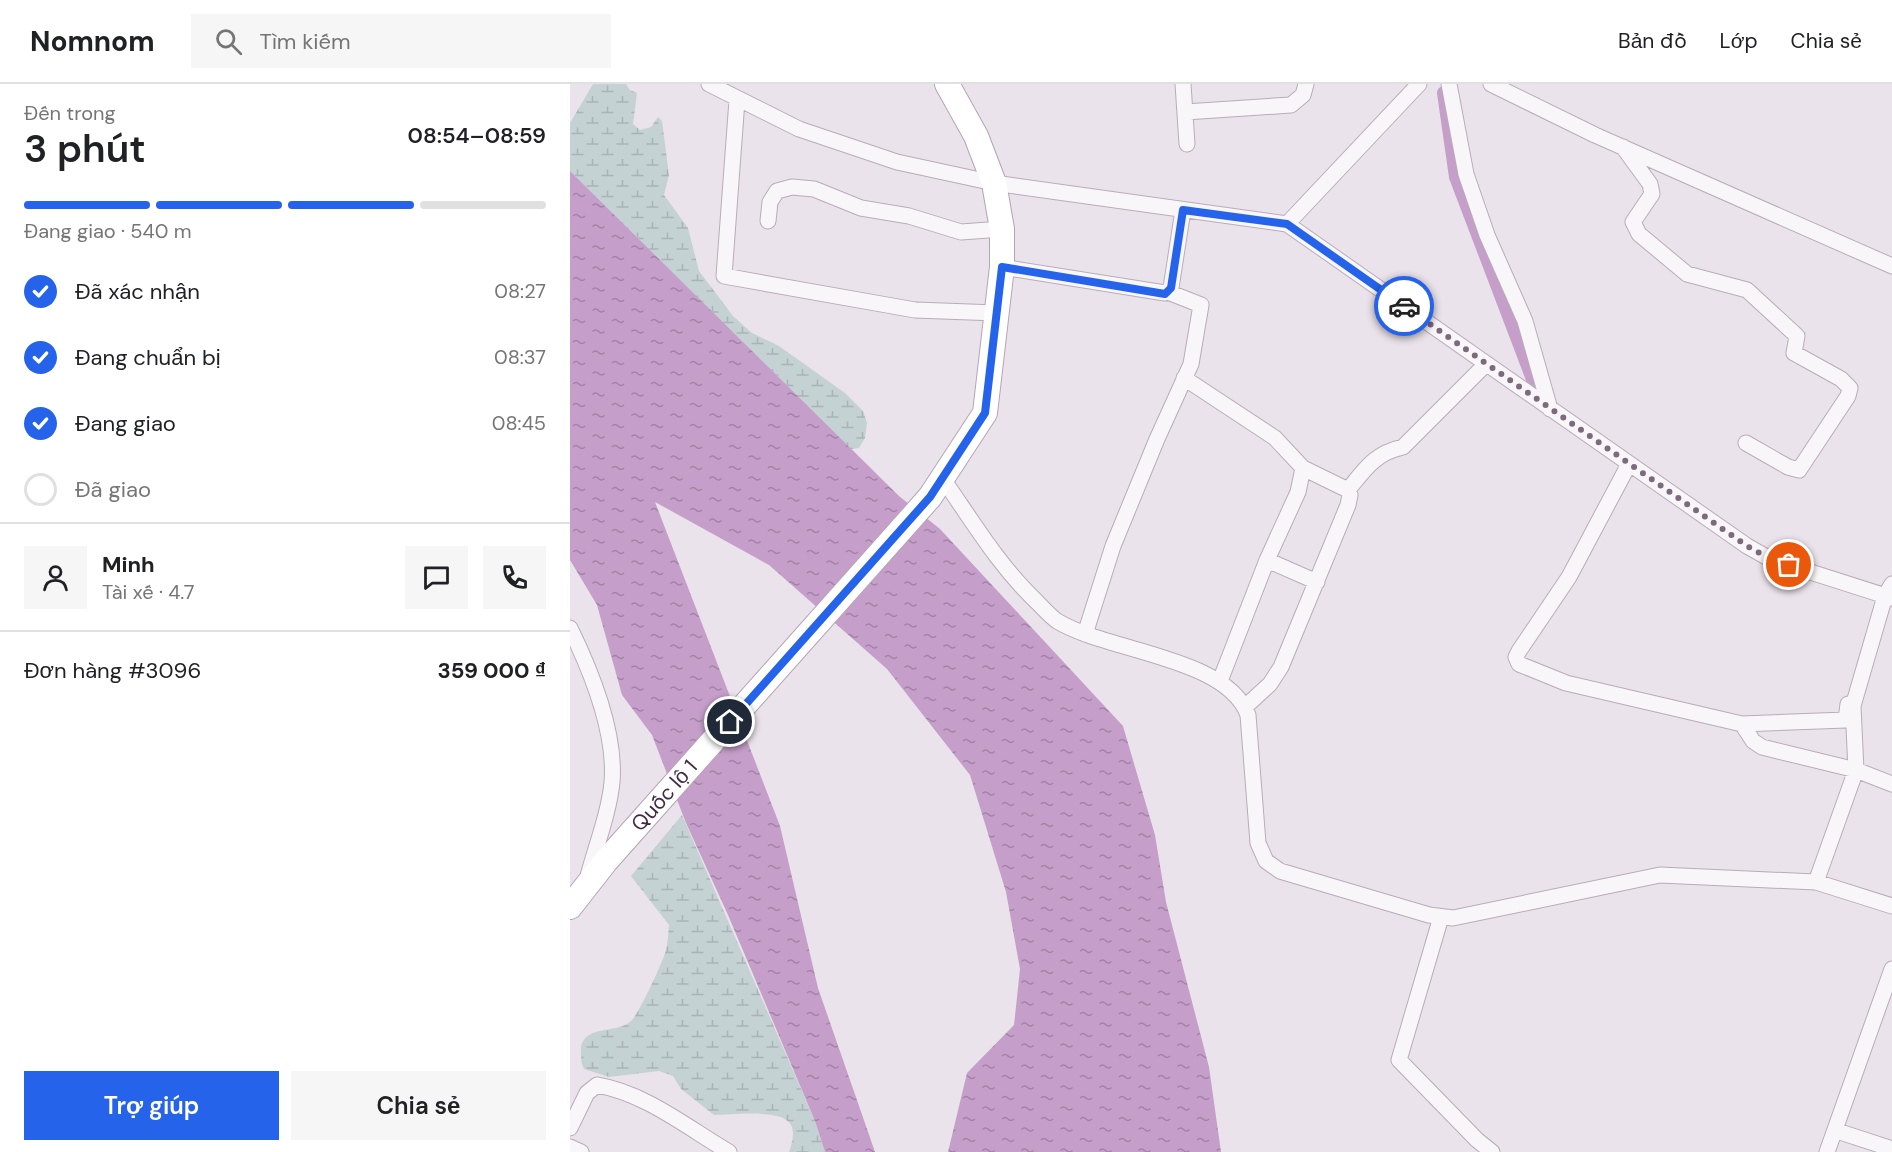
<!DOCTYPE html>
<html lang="vi">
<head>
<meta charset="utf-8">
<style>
	:root { --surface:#fff; --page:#f6f6f6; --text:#202124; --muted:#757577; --line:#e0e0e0; --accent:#2563eb }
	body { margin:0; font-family:"DM Sans",sans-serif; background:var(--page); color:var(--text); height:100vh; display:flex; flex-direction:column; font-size:22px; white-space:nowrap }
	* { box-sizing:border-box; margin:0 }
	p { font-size:20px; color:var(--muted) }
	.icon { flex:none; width:33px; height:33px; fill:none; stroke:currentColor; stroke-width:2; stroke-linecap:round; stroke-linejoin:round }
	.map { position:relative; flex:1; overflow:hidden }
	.panel { display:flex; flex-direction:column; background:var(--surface); width:570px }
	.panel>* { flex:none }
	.pin { position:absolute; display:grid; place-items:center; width:51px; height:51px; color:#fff; margin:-26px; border:3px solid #fff; border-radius:50%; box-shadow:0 2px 6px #0007 }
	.courier { position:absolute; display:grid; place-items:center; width:60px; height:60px; margin:-30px; border:4px solid #2563eb; border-radius:50%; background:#fff; color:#222; box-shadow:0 2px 8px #0007 }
	.head em { font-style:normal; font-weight:600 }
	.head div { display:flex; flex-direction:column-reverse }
	.head { display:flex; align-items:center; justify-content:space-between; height:102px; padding:0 24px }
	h1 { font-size:39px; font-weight:600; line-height:45px }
	.bar { display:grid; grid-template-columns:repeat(4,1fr); gap:9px 6px; align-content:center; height:72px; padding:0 24px }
	.bar i { height:8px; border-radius:4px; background:var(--line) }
	.bar .on { background:var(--accent) }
	.bar p { grid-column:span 4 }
	.line { display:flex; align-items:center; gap:15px; padding:0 24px; border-top:2px solid var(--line) }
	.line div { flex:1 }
	.round { display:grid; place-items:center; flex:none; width:63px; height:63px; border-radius:0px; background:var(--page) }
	ol { padding:0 24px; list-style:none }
	li { display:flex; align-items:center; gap:18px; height:66px }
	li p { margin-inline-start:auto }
	li .icon { padding:6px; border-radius:50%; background:var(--accent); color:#fff; stroke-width:4 }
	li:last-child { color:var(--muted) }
	li i { width:33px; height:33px; border:3px solid var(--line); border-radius:50% }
	.button { display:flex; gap:12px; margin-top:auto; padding:12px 24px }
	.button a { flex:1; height:69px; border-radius:0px; background:var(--accent); color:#fff; font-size:24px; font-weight:600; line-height:69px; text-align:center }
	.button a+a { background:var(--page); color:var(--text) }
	header { display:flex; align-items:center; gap:36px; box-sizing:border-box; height:84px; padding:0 30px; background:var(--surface); border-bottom:2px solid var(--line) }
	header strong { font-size:28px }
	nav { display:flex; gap:33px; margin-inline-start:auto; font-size:21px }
	.search { width:420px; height:54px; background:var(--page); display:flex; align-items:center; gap:15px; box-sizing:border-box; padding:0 21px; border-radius:0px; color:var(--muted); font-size:22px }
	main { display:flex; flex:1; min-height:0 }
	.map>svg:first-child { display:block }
	.wetland { fill:url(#wetland-marsh) }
	.water { fill:url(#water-ripples) }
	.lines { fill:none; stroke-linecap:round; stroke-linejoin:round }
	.canal { stroke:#c59fc9; stroke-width:14 }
	.minor-casing { stroke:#b8acb8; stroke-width:17 }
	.primary-casing { stroke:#b6a3b6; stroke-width:26 }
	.minor { stroke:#f9f6f9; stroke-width:15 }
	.primary { stroke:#fff; stroke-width:24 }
	.done { stroke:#7d6b7d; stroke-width:6; stroke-dasharray:0 10.8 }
	.route { stroke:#2563eb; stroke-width:8 }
	.labels { text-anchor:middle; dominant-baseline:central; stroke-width:6; stroke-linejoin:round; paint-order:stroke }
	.street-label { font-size:21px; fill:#422b42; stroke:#f8f3f8 }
</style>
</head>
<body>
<header>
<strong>Nomnom</strong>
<div class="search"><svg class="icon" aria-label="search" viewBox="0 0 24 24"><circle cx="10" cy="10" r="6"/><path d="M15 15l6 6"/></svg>Tìm kiếm</div>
<nav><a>Bản đồ</a><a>Lớp</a><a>Chia sẻ</a></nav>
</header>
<main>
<section class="panel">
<div class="head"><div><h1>3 phút</h1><p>Đến trong</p></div><em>08:54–08:59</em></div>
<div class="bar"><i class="on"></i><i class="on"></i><i class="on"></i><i></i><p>Đang giao · 540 m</p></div>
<ol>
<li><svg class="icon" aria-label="check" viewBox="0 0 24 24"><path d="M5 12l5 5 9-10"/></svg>Đã xác nhận<p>08:27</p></li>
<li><svg class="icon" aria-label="check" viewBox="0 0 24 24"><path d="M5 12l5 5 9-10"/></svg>Đang chuẩn bị<p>08:37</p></li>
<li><svg class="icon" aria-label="check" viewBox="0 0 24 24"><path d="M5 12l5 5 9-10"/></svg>Đang giao<p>08:45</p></li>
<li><i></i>Đã giao</li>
</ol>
<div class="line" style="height:108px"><a class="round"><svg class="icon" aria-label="person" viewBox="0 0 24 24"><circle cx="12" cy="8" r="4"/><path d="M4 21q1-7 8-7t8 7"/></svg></a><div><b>Minh</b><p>Tài xế · 4.7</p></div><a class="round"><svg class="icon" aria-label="chat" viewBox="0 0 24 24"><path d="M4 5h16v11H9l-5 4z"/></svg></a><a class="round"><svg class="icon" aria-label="phone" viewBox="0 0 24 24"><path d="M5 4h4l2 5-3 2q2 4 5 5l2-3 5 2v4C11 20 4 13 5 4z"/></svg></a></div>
<div class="line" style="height:78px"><div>Đơn hàng #3096</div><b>359 000 ₫</b></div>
<div class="button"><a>Trợ giúp</a><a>Chia sẻ</a></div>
</section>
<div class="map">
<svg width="1322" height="1068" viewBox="0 0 1322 1068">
	<defs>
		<pattern id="wetland-marsh" width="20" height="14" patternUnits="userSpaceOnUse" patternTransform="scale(1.5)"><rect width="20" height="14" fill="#c4d2d4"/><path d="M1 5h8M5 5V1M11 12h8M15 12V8" fill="none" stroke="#aab4b7"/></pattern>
		<pattern id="water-ripples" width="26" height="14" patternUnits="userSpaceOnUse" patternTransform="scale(1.5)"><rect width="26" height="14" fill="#c59fc9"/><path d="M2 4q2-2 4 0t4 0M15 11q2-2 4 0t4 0" fill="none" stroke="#a282a5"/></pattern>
	</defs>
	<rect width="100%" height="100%" fill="#ebe3eb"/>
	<path class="wetland" d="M23,0H56L60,6L67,9L63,40L70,46L81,43L88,33L92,37L99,91L94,111L118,144L129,187L163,232L182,249L209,262L275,309L293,327L297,339L295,354L289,364L281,365L0,87V39Z
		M112,731L245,1037L255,1068H219C222,1060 225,1049 221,1041C213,1024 160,1031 144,1031L111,1005L103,992L89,987L39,993L14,985C11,979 11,974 11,967C11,939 49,951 62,936C70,927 91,882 95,869C98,861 98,850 99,841L61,792Z"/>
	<path class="water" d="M0,87L329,412L370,445L553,642L585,751L596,818L639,983L651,1068H378L397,989L444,941L450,885L436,808L400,691L317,585L199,481L85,418L210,742L248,904L305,1068H255L245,1037L158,831L116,739L82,651L52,611L27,521L0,476Z"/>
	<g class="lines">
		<path class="canal" d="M874,9L886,93L966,303"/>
		<g class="minor-casing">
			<path id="minor" d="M139,0L229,45L327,78L424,99L717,140L1177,462L1200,475L1322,514
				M613,0L617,60
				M879,0L896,90L917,151L955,237L980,325
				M921,0L1025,51L1322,182
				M167,16L154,192L345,226L427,229
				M615,28L721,21L733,11L736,0
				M1053,63L1080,100L1082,110L1063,138L1069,150L1117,190L1177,206L1227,252L1224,269L1271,295L1280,304L1278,312L1229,386L1218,383L1176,359
				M198,137L200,118L207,107L222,103L244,105L291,124L339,132L391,148L432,145
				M717,140L849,0
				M432,183L595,209L601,204L613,126
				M614,294L705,354L733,384L728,408L697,476L650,597
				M1059,380L999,493L949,567L946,573L949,580L996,599L1172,640L1183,657L1192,663L1286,686L1322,700
				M373,395C403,438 429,482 467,518C473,524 480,532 487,537C538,568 657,573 678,631L688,759L696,777L710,787L859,831L883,834L1090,791L1246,798L1322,822
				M778,406C795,385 805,369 833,363L916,280
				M697,476L747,498
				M0,544C21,587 46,649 42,698C39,729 26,762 18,792
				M515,550L543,462L587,355L621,280L631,221L598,208
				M675,623L700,600L711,583L778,421L780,411L778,406L733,384
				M1172,640L1276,636L1278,620
				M1246,798L1286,686L1283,622L1315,512L1322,500
				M871,833L829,976L907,1056L922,1068
				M0,1044L17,1009L27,1001C75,1009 118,1044 159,1068
				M1267,1047L1322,1065
				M0,1063L11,1068
				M1257,1068L1322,885"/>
		</g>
		<g class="primary-casing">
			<g id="primary">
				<path id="s1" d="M0,823L36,777L360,413L415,329L432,183V145L424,99L406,52L377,0"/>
			</g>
		</g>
		<use href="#minor" class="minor"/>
		<use href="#primary" class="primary"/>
	</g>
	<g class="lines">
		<path class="done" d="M834,222L1177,462L1200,475L1219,481"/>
		<path class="route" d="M160,638L360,413L415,329L432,183L595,210L601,204L613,126L717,140L834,222"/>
	</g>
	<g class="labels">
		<g class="street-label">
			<text stroke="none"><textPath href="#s1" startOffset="146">Quốc lộ 1</textPath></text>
		</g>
	</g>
</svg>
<div class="pin" style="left:1219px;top:481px;background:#ea580c"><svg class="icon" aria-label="bag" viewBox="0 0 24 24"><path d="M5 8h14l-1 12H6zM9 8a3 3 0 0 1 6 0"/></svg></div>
<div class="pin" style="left:160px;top:638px;background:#1f2937"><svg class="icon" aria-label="home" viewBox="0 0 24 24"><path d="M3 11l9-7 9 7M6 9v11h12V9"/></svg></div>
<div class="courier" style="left:834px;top:222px"><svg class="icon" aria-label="car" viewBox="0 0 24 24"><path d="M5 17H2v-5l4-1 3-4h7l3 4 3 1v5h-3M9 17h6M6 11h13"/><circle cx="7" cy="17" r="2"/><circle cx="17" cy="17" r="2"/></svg></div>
</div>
</main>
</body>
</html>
